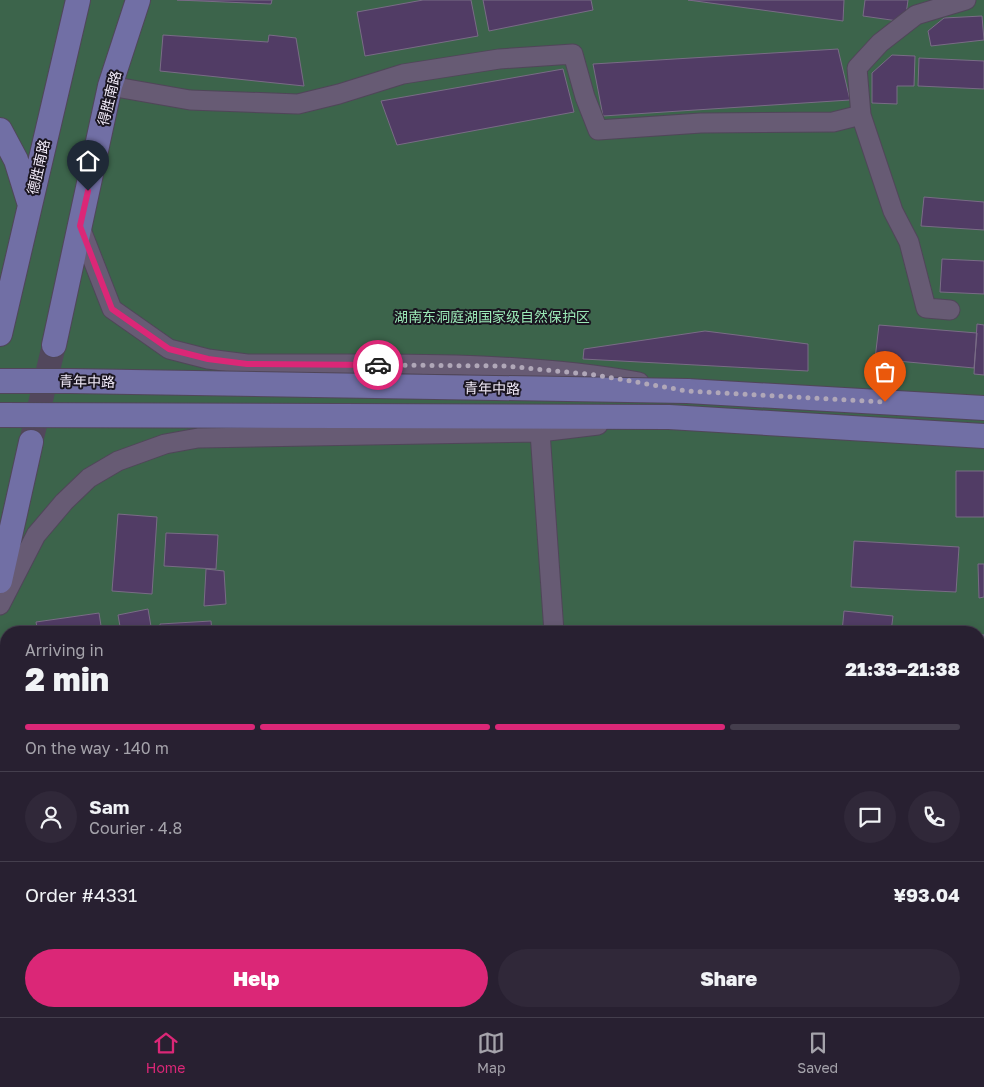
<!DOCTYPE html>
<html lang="en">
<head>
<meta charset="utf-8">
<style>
	:root { --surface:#282031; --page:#302839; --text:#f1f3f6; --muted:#a5a3ab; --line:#443e4d; --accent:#db2777 }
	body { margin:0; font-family:"Golos Text","Noto Sans SC",sans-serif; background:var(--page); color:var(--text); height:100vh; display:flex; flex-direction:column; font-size:19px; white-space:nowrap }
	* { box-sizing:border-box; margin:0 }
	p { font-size:16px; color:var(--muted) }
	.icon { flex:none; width:28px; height:28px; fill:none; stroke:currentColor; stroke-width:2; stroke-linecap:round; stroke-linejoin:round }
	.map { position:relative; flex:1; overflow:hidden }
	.panel { position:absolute; left:0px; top:626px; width:985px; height:391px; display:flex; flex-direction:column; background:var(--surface); border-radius:20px 20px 0 0; box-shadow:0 2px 8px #0003,0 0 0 1px var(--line) }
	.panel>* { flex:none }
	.pin { position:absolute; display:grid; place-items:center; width:42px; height:42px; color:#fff; margin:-51px -21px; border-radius:50% 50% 50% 0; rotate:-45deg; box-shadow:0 0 5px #0007 }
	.pin .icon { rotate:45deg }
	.courier { position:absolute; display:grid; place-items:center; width:50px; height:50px; margin:-25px; border:4px solid #db2777; border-radius:50%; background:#fff; color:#222; box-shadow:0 1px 6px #0007 }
	.overview em { font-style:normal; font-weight:800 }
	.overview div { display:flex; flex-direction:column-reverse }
	.overview { display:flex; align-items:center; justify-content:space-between; height:85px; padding:0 25px }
	h1 { font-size:32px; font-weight:800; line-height:38px }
	.bar { display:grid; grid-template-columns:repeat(4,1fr); gap:8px 5px; align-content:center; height:60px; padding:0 25px }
	.bar i { height:6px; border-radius:4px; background:var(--line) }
	.bar .selected { background:var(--accent) }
	.bar p { grid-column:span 4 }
	.line { display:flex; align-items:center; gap:12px; padding:0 25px; border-top:1px solid var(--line) }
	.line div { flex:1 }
	.round { display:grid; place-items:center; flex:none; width:52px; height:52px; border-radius:26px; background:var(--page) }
	.action { display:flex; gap:10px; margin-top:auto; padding:10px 25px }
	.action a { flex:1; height:58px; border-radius:30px; background:var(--accent); color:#fff; font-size:20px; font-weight:800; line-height:58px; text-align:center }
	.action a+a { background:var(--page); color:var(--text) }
	.dock { display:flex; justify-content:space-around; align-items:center; height:70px; border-top:1px solid var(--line); background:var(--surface); font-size:14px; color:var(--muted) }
	.dock a { display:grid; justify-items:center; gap:2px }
	.dock .selected { color:var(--accent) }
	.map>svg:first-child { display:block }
	.green { fill:#3c644b; fill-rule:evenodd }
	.building { fill:#513c65; stroke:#796c86 }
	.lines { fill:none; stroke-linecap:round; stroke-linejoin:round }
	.major-tunnel { stroke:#52475c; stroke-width:24; stroke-dasharray:24 12; stroke-linecap:butt }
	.minor-casing { stroke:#504659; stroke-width:21 }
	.major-casing { stroke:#504659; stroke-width:26 }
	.minor { stroke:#675b74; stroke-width:19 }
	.major { stroke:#716fa5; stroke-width:24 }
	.major-bridge-casing { stroke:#504659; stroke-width:26; stroke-linecap:butt }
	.major-bridge { stroke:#716fa5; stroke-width:24 }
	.done { stroke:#b0a7b8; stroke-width:5; stroke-dasharray:0 9 }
	.route { stroke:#db2777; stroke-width:6 }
	.labels { text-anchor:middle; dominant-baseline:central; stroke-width:4; stroke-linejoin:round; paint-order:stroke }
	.street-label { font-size:14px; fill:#f1eaf8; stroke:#1a1520 }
	.park-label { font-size:14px; fill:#9be9b7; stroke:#1a1520 }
</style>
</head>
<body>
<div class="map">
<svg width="984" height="1017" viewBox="0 0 984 1017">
	<rect width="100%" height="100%" fill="#362a41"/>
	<path class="green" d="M0,0H984V1017H0ZM6,632H979V1011H6Z"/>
	<path class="building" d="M177,0H272L271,4Z
		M423,0H471L478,36L365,56L357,12Z
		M483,0H591L593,10L489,31Z
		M688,0H844L843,21Z
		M865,0H908L905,22L863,16Z
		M982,16L984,40L931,46L928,31L944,18Z
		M163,35L268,42L269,35L296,38L304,86L160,71Z
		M838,49L850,100L603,116L593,64Z
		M892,55L915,56L914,86H897V104L872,103V73Z
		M919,58L984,61V89L918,86Z
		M563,69L574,112L397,145L381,101Z
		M924,197L984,202V230L921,226Z
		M942,259L984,261V294L940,292Z
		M977,324L984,325V375L974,374Z
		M879,325L977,333L974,368L875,359Z
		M705,331L808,344V371L583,359L584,349Z
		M956,471H984V517H956Z
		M118,514L157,517L152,594L112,591Z
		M166,533L218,535L216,569L164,566Z
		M854,541L959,547L956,592L851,587Z
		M978,564H984V597L979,598Z
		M206,569L224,571L226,604L204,606Z
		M148,609L152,632H121L118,615Z
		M844,611L893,616L891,632H842Z
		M99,613L102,632H38L36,622Z
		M211,621L212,632H160V624Z
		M900,629L953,632H900Z
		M979,634L984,635V677L979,676Z
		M979,691H984V749L979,750Z
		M0,720H6V814H0Z
		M984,825V866L979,867V826Z
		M0,833H6V892H0Z
		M979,902H984V935L979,936Z
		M0,914L6,926V1011H15L4,1017L0,1009Z
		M0,1013L28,1017H0Z"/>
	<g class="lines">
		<path class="major-tunnel" d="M31,442L54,345"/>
		<g class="minor-casing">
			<path id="minor" d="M110,86L190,100L298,104L339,94L403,74L499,59L573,54L585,97L598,130L701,123L833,122L861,115L893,211L909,242L926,308L950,310
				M861,115L857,68L880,43L916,15L966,0
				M80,227L112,309L169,349L208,359L247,364C378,365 510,359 639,382
				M540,432L554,632
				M0,605L36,535L64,502L89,478L118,461L165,444L198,438L540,432L598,425
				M581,1011V1017"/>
		</g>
		<g class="major-casing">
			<path id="major" d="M0,130L16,160L29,202
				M0,334L78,0
				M54,345L110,86L138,0
				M687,391L984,408
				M0,415L669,417L984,436
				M0,581L31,442"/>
		</g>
		<use href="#minor" class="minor"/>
		<use href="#major" class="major"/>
		<g class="major-bridge-casing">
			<path id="major-bridge" d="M0,381H70L687,391"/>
		</g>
		<use href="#major-bridge" class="major-bridge"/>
	</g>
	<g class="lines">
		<path class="done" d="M378,365L506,366L596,375L687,391L885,402"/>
		<path class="route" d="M88,191L80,226L112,309L169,349L208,359L247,364L378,365"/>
	</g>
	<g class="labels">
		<g class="street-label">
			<text transform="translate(109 98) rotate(-76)">得胜南路</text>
			<text transform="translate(38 167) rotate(-77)">德胜南路</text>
			<text transform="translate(87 381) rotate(1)">青年中路</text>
			<text transform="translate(492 388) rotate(1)">青年中路</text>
		</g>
		<g class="park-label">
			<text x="492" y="316">湖南东洞庭湖国家级自然保护区</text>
		</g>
	</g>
</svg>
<div class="pin" style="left:885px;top:402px;background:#ea580c"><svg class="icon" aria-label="bag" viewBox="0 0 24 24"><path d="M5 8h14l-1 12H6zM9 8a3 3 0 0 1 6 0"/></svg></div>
<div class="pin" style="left:88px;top:191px;background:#1f2937"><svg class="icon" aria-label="home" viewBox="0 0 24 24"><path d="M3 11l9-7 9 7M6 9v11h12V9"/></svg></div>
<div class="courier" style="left:378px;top:365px"><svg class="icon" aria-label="car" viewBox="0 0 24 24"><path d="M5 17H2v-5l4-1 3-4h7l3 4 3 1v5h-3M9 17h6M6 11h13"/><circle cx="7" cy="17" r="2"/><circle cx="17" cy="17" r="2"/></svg></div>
<section class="panel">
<div class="overview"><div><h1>2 min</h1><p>Arriving in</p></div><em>21:33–21:38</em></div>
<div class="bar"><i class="selected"></i><i class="selected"></i><i class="selected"></i><i></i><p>On the way · 140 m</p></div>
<div class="line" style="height:90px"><a class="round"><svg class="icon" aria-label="person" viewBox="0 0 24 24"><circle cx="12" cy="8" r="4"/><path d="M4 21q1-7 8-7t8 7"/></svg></a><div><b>Sam</b><p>Courier · 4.8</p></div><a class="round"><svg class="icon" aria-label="chat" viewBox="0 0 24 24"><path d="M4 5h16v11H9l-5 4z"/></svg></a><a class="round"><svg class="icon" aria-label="phone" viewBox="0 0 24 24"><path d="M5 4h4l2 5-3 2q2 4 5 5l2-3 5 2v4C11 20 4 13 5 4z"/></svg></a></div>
<div class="line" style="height:65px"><div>Order #4331</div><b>¥93.04</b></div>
<div class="action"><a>Help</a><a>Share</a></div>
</section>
</div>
<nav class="dock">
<a class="selected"><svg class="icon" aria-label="home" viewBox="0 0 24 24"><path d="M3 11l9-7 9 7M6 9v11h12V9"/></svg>Home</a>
<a><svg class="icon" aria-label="map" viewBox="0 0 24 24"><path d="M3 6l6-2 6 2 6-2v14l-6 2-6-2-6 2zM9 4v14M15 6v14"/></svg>Map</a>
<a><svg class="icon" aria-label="saved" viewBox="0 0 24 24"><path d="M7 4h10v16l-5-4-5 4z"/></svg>Saved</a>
</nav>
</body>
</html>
